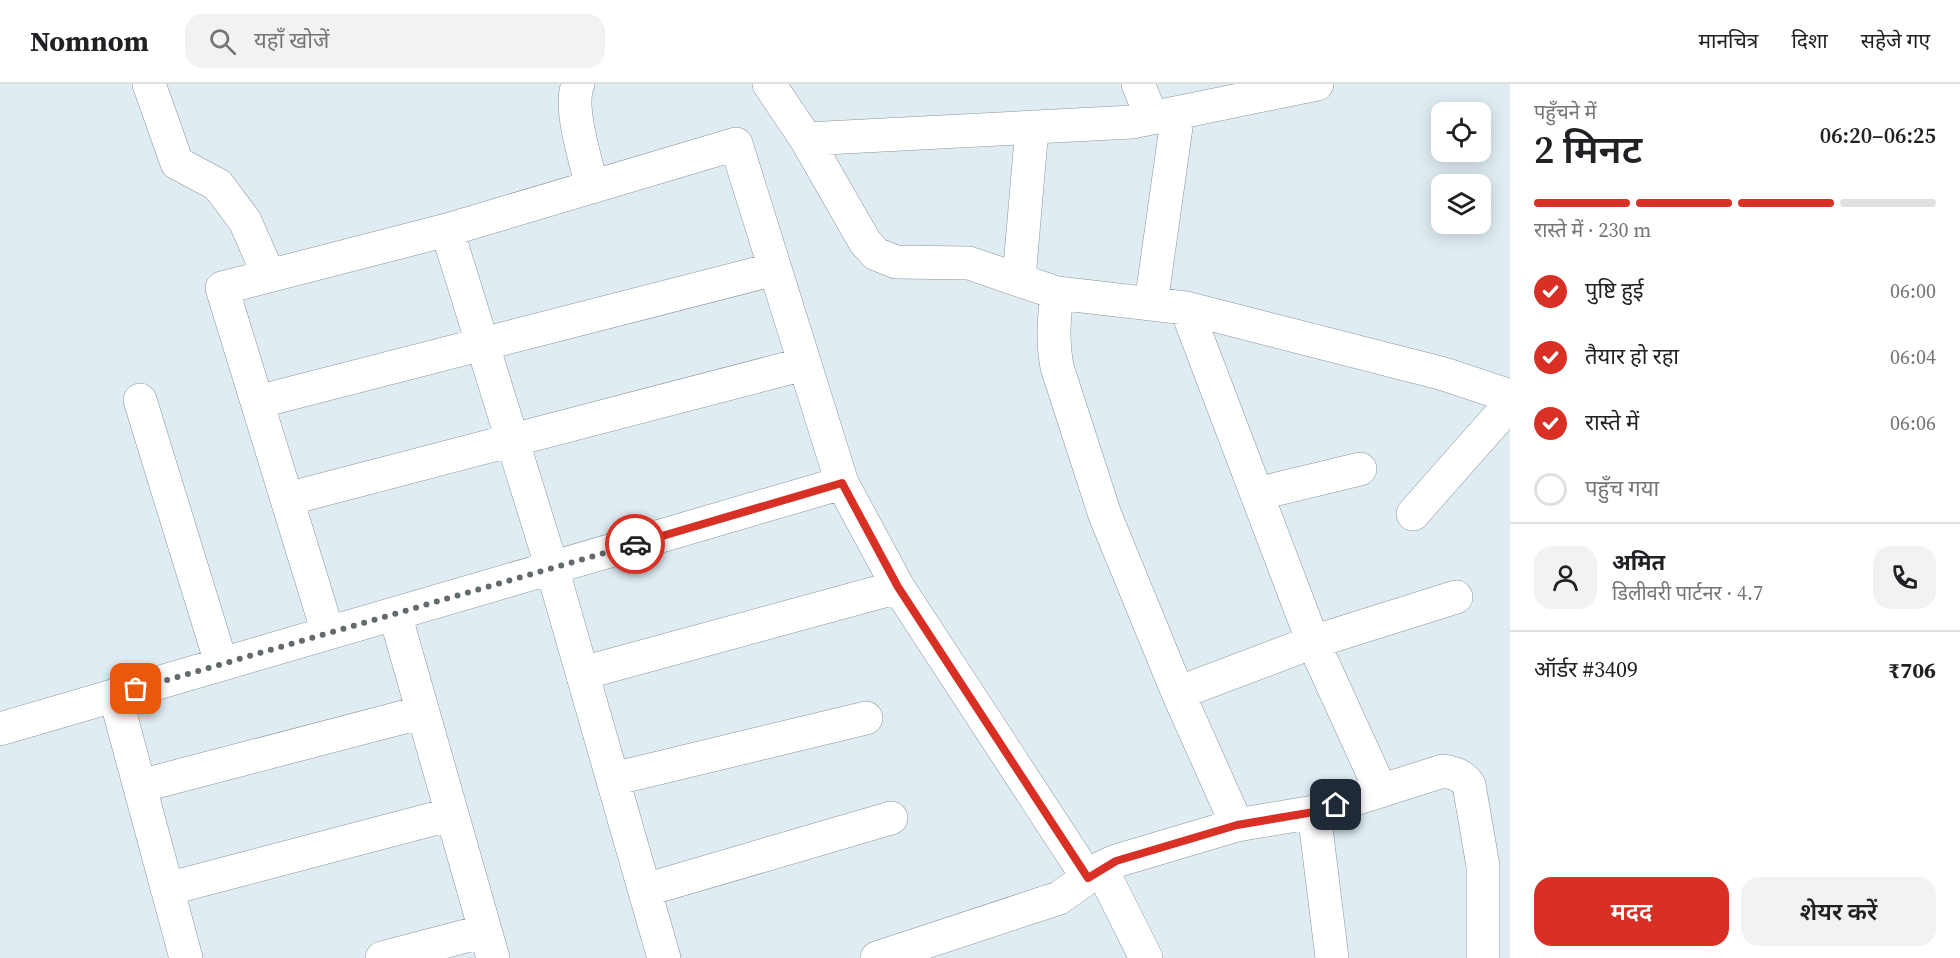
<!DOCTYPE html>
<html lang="hi">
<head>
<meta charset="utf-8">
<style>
	:root { --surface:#fff; --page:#f2f2f2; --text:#202124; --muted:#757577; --line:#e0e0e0; --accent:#d93025 }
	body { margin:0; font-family:"Source Serif 4","Noto Sans Devanagari",serif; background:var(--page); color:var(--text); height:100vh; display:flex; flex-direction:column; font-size:22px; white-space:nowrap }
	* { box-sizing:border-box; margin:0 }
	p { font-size:20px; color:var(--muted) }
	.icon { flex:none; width:33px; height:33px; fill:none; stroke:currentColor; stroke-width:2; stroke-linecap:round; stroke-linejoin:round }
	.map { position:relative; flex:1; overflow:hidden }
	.panel { display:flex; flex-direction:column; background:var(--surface); width:450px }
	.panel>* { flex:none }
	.tools { position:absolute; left:1431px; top:18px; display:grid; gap:12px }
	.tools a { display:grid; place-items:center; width:60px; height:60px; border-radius:12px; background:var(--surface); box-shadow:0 3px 15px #0003; font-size:30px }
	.pin { position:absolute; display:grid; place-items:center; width:51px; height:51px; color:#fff; margin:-26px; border-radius:12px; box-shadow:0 3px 9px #0006 }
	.courier { position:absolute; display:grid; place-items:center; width:60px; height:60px; margin:-30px; border:4px solid #d93025; border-radius:50%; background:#fff; color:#222; box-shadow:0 2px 8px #0007 }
	.summary em { font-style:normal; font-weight:600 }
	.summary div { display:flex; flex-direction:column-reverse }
	.summary { display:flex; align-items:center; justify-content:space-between; height:102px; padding:0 24px }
	h1 { font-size:39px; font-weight:600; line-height:45px }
	.bar { display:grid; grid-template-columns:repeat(4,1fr); gap:9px 6px; align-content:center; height:72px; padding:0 24px }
	.bar i { height:8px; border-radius:4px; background:var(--line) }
	.bar .on { background:var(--accent) }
	.bar p { grid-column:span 4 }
	.line { display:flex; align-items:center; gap:15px; padding:0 24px; border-top:2px solid var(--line) }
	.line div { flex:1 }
	.round { display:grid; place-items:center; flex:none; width:63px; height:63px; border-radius:18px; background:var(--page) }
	ol { padding:0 24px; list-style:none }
	li { display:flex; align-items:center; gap:18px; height:66px }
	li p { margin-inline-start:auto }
	li .icon { padding:6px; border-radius:50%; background:var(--accent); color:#fff; stroke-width:4 }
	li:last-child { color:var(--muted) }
	li i { width:33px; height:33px; border:3px solid var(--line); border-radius:50% }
	.primary-button { display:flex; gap:12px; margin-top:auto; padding:12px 24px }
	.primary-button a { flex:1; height:69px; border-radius:18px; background:var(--accent); color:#fff; font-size:24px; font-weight:600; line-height:69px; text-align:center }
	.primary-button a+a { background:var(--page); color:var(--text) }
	header { display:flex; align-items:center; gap:36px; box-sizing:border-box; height:84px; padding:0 30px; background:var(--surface); border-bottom:2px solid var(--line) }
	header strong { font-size:28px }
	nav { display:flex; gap:33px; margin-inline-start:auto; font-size:21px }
	.search { width:420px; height:54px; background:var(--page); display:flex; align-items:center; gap:15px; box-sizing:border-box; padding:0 21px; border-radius:18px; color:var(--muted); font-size:22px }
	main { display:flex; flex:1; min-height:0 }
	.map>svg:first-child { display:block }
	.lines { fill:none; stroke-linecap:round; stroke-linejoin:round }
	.minor-casing { stroke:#88959b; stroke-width:34 }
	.minor { stroke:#fff; stroke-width:33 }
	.done { stroke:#626a6e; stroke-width:6; stroke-dasharray:0 10.8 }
	.route { stroke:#d93025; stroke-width:8 }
</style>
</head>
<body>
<header>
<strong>Nomnom</strong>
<div class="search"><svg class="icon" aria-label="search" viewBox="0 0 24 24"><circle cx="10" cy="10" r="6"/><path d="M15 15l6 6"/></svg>यहाँ खोजें</div>
<nav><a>मानचित्र</a><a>दिशा</a><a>सहेजे गए</a></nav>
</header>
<main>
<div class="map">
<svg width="1510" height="874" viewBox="0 0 1510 874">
	<rect width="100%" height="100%" fill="#dfedf3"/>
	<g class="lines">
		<g class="minor-casing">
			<path id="minor" d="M149,0L177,79L218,101L245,137L269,192
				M578,0C568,23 586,77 592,103
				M769,0L806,55L865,158L876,170L896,178L969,179L1057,209L1186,224L1444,290L1510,312
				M1138,0L1152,34
				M806,55L1132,38L1317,0
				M447,146L552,484L664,874
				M1019,195L1032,43
				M1057,209C1054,235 1052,257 1057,283L1105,431L1178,609L1237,741
				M1151,220L1178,29
				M1186,224L1313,558L1381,707
				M140,316L221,579
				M257,318L775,185
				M1257,410L1360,385
				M287,415L804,280
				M1413,430L1510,320
				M395,530L493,874
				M328,549L222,204L447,146L736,60L842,399L898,503L1088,794
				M583,589L898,503
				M1178,609L1313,558L1456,513
				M115,611L186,874
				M0,645L842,399
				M613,695L866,634
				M140,702L423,628
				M1314,728L1332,874
				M1101,784L1146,874
				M167,805L452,730
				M645,806L891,734
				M382,874L485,847
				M877,874L1059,814L1101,784L1116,777L1237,741L1314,728L1443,687C1455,689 1462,691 1469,701L1483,782V874"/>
		</g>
		<use href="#minor" class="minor"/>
	</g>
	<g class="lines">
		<path class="done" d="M136,605L635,460"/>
		<path class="route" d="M635,460L842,399L898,503L1088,794L1116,777L1237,741L1314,728L1336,721"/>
	</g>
</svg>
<div class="tools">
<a><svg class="icon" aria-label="locate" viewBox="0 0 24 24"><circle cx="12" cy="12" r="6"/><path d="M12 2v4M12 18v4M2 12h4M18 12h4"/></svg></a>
<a><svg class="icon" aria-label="layers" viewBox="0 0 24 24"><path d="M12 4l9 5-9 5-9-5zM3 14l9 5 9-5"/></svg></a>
</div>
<div class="pin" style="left:136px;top:605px;background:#ea580c"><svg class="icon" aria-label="bag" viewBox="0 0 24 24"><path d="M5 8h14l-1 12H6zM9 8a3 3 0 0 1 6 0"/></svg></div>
<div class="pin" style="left:1336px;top:721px;background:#1f2937"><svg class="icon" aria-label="home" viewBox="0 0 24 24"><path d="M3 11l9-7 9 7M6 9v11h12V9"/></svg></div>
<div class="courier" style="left:635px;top:460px"><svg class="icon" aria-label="car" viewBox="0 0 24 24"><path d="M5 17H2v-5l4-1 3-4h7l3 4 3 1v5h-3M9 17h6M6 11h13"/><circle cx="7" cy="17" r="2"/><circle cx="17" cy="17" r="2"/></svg></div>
</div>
<section class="panel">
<div class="summary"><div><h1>2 मिनट</h1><p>पहुँचने में</p></div><em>06:20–06:25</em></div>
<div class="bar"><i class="on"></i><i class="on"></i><i class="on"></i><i></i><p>रास्ते में · 230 m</p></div>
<ol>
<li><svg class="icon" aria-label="check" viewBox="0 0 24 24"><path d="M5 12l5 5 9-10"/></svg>पुष्टि हुई<p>06:00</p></li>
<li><svg class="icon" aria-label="check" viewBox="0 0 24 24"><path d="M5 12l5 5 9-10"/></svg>तैयार हो रहा<p>06:04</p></li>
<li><svg class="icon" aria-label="check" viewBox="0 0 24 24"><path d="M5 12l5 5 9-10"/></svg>रास्ते में<p>06:06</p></li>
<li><i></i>पहुँच गया</li>
</ol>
<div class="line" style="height:108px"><a class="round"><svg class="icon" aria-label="person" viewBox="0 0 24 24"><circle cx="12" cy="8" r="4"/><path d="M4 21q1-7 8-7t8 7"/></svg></a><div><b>अमित</b><p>डिलीवरी पार्टनर · 4.7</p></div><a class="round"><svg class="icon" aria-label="phone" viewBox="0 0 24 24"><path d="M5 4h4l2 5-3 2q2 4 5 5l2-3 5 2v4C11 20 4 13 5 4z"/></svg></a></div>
<div class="line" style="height:78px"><div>ऑर्डर #3409</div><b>₹706</b></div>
<div class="primary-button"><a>मदद</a><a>शेयर करें</a></div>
</section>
</main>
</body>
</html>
